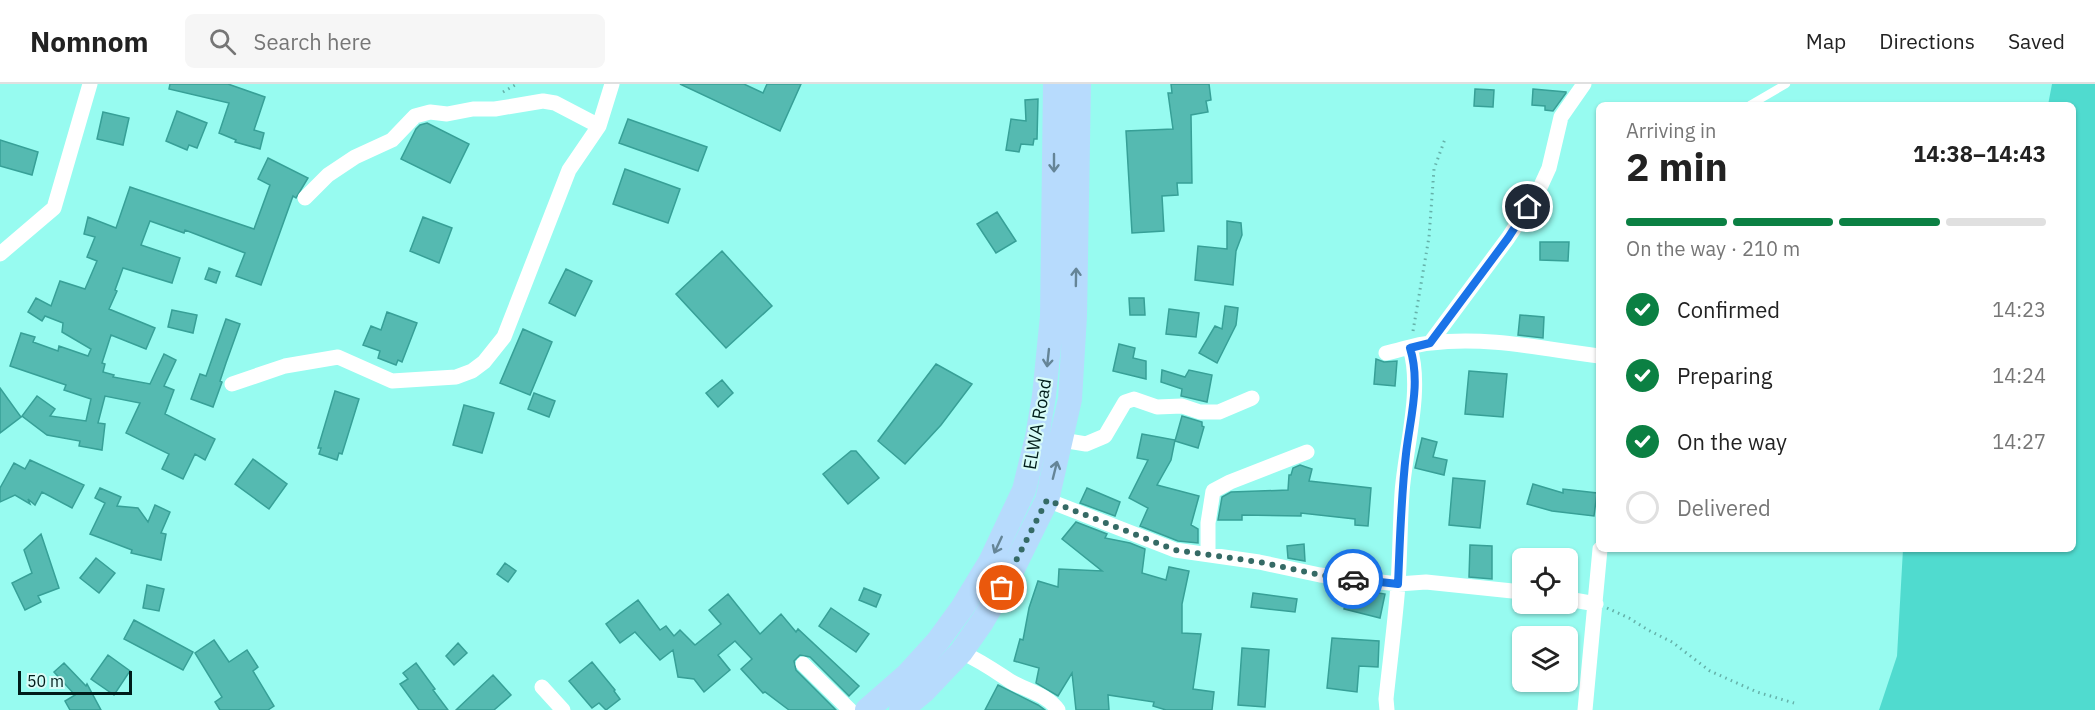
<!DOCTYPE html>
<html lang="en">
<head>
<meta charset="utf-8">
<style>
	:root { --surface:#fff; --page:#f6f6f6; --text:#222; --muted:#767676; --line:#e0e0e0; --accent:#0b8043 }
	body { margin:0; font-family:"IBM Plex Sans",sans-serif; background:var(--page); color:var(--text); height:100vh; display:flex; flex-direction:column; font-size:22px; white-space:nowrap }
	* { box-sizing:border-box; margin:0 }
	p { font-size:20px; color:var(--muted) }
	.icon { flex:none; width:33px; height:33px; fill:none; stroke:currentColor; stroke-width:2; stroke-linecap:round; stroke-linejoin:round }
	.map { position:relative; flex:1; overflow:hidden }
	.panel { position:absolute; left:1596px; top:18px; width:480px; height:450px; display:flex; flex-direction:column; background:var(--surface); border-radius:9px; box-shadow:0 2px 4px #0004 }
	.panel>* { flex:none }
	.controls { position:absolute; left:1512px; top:464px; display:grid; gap:12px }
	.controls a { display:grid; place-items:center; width:66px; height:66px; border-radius:9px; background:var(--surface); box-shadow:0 2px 4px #0004; font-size:30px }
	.scale { position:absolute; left:18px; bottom:15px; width:114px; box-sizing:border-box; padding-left:6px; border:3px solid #001c1a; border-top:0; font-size:16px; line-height:21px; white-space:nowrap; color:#001c1a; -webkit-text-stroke:4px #d7fcf7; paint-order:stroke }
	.pin { position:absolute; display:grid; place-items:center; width:51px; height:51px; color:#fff; margin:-26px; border:3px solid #fff; border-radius:50%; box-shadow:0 2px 6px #0007 }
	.courier { position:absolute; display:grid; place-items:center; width:60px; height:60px; margin:-30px; border:4px solid #1a73e8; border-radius:50%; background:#fff; color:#222; box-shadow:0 2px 8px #0007 }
	.summary em { font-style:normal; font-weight:800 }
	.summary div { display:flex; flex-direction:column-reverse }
	.summary { display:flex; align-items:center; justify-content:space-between; height:102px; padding:0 30px }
	h1 { font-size:39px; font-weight:800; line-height:45px }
	.bar { display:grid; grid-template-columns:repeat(4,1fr); gap:9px 6px; align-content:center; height:72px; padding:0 30px }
	.bar i { height:8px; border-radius:4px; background:var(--line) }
	.bar .selected { background:var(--accent) }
	.bar p { grid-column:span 4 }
	ol { padding:0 30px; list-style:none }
	li { display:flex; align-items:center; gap:18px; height:66px }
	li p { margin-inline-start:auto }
	li .icon { padding:6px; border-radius:50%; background:var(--accent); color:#fff; stroke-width:4 }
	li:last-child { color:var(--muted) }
	li i { width:33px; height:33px; border:3px solid var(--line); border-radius:50% }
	header { display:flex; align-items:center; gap:36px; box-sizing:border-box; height:84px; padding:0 30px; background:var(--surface); border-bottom:2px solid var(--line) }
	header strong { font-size:28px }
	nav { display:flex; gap:33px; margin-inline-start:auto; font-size:21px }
	.search { width:420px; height:54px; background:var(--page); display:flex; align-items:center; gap:15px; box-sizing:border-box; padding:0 21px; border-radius:9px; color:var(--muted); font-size:22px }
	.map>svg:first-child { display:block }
	.water { fill:#50dbcf }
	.building { fill:#55bab1; stroke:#37a097; stroke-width:1.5 }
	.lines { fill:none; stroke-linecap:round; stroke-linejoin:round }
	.path { stroke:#65b1a9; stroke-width:3; stroke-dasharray:1.5 4.5; stroke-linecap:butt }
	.service { stroke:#fff; stroke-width:8 }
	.minor { stroke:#fff; stroke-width:15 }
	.primary { stroke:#b7dbfd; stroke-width:24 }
	.oneway { stroke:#658597 }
	.done { stroke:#356a65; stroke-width:6; stroke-dasharray:0 10.8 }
	.route { stroke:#1a73e8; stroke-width:8 }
	.labels { text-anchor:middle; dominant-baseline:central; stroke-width:4.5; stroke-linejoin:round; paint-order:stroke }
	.street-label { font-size:18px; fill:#001c1a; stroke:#d7fcf7 }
</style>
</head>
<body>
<header>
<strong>Nomnom</strong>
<div class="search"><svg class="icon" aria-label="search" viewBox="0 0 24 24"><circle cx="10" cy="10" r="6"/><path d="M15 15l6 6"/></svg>Search here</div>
<nav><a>Map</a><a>Directions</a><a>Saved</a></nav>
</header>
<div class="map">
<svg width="2095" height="626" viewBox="0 0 2095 626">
	<rect width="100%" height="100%" fill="#97fbf0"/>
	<path class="water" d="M2052,0H2095V626H1879L1897,572L1903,465H2073V21H2048Z"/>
	<path class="building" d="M170,0H228L265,13L254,46L264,49L260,65L235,58L236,56L219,49L229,19L169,5Z
		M680,0H744L763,9L767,0H801L780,47Z
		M1171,0H1209L1211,16L1206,17L1208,28L1191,31L1192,99H1177L1178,111L1162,112L1164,147L1132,149L1126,47L1173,45L1168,9H1172Z
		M1475,5L1494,6L1493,23L1474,22Z
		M1533,5L1566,8V9L1553,27L1545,26V22L1532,21Z
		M1038,15L1037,55H1034L1033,61L1021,60L1019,68L1006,66L1011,35L1026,37L1025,16Z
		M177,27L207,39L197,64L189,61L187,66L166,57Z
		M103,28L129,34L123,61L97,55Z
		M628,35L707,63L698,87L619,59Z
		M427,39L469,60L450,99L401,75L416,45L420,41Z
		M0,56L38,68L32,91L0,82Z
		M268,74L308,94L296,114L293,112L261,201L236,192L245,169L185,146L184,149L150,137L141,161L180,174L172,199L123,184L115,206L117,207L109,225L155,244L146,265L111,251L102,279L105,280L103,288L114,291L113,293L150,300L164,270L176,276L164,302L174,306L165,330L215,355L205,376L195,370L183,395L162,385L169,370L126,349L140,319L105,312L98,339L105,340L102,366L79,362L80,357L47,351L22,332L37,312L55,325L50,332L86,337L91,315L64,306L66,301L10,282L21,249L35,253L33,258L58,267L59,262L88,272L91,265L62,248L63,239L45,232L42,237L28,228L36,214L51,222L60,197L85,205L97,177L87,173L95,153L84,150L88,133L116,144L130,103L254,145L270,101L258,95Z
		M625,85L680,105L668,139L613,120Z
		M997,128L1016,157L996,169L977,140Z
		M423,133L452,144L439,179L410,167Z
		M1227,137L1241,139L1242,151L1236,167L1233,201L1195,196L1198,162L1227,165Z
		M1540,158H1569L1568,177L1540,176Z
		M722,167L772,222L726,264L676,210Z
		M209,184L220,188L216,199L205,195Z
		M566,185L592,197L575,232L549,219Z
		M1129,214H1144L1145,231H1130Z
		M1225,222L1238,224L1236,241L1217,279L1199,269L1215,242L1222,245Z
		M1169,225L1199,229L1196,253L1166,250Z
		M172,226L197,231L193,249L168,243Z
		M387,228L417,239L402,278L398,276L396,281L378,274L380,267L363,261L371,242L381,246Z
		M1520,231L1544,233L1543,254L1518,251Z
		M226,235L240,240L226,279L220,297L222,298L213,323L191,315L200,290L206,292Z
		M523,245L552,258L530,311L500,299Z
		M1119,260L1135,264L1133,274L1146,277V295L1113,287Z
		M1376,275L1384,278L1397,277L1395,302L1374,300Z
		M936,280L972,300L941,341L905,380L878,357Z
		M1162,286L1185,293L1189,286L1212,291L1207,318L1181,312L1182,305L1161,298Z
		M1469,287L1507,290L1503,333L1465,330Z
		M722,296L733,309L718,323L706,309Z
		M0,304L21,333L0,349Z
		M335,307L359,315L342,370L339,369L337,376L319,370L321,364H318Z
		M534,309L555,317L549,333L528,325Z
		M464,321L494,329L482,369L453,361Z
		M1182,332L1202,338V342L1204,343L1198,364L1175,357Z
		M1142,350L1175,356L1171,376L1157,401L1199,412L1191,441L1198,445V459L1178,457L1140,442L1148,424L1129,414L1148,376L1137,374Z
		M1422,354L1437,358L1433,373L1447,376L1444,391L1415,384Z
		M851,367H856L879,394L848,420L823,390Z
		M253,375L287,400L269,425L235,400Z
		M30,376L84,401L72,424L42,408L35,421L28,415L30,420L15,411L0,418V404L14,379L25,385Z
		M1300,381L1312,385L1309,397L1371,404L1368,442L1355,441V435L1301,429V432L1242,431V436H1218L1222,413L1231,408L1288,406L1289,391H1291L1293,384Z
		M1453,394L1485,397L1480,444L1449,441Z
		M1533,400L1563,409V405L1597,409L1594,432L1552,427L1527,420Z
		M100,404L121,413L117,422L138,424L148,438L155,421L170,428L161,449L166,450L161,476L131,469L132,466L90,450L105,419L95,414Z
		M1087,404L1120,418L1115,432L1080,419Z
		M1076,438L1107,450L1105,454L1130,459L1145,465L1142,489L1166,496L1169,483L1189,487L1182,520V549L1201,550L1193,605L1214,608L1212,626H1166L1153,622L1154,618L1108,611L1109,626H1076L1072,589L1058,612L1036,599L1039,584L1014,577L1020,555L1023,556L1029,524L1038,497L1058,503L1059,485L1102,487L1062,455Z
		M41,450L59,504L38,512L41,518L25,526L12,499L32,489L24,466Z
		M1304,460L1305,477L1288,474L1287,462Z
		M1470,461L1492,462V495L1469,493Z
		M96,474L115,489L99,509L80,494Z
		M505,479L516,487L508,498L497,490Z
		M147,501L164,505L159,527L143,524Z
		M864,504L881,511L876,523L859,516Z
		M1349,504L1385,510L1380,534L1344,525Z
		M1253,509L1297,515L1295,528L1251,523Z
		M728,510L760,550L781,530L796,548L798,545L859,602L849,612L810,573L800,571L794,577L796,586L836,626H789L765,608L763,609L741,585L752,575L735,557L718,571L730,586L704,608L694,595L678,593L673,566L660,576L635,548L620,559L606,540L638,516L660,546L666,542L674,552L680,546L695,561L721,540L709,526Z
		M831,524L869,550L856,568L819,542Z
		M134,536L193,568L183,586L124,555Z
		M1332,554L1379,557L1378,583L1359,582L1357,608L1327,604Z
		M214,556L229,578L247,566L258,583L253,587L274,622L268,626H220L215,618L222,613L195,569Z
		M458,559L467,569L454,581L446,572Z
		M1242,564L1269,566L1265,623L1238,621Z
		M108,571L130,587L114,611L91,595Z
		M592,578L615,606L614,607L620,615L606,626L599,619L592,624L569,597Z
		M64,579L86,602L87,600L101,626H70L65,617L75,611L54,588Z
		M416,579L435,605L433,606L448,626H419L400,600L408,595L403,589Z
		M493,591L511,611L494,626H456Z
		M998,601L1038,621L1045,626H985Z"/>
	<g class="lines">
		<path class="path" d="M503,8L517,0
			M1413,247L1429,153L1434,85L1445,55
			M1607,524L1629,534L1648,546L1672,558L1710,587L1757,608L1794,619"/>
		<path class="service" d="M1750,21L1786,0"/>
		<path class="minor" d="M305,114L328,91L355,73L392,56L415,32L430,28L447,30L473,25H495L543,17L555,19L599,42
			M0,170L54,124L90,0
			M1430,259L1508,154L1538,108L1549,84L1561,33L1584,0
			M1386,269C1401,266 1416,260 1431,259C1488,252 1543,265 1599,272
			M232,300L285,282L338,273L392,297L456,293L472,287L484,278L504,253L569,86L599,42L612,0
			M1062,356L1086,360L1105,352L1125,318L1134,315L1157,323L1182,322L1200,328H1219L1252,314
			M1047,416L1175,466L1259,478L1320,491L1398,500L1426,498L1522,508
			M1208,470V439L1213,407L1230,398L1307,368
			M1568,515L1596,520
			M961,568C981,577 992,585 1010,597C1025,606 1048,611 1058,626
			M803,580L850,626
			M542,603L563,626
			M1387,626L1386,615C1390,577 1395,539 1398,501C1400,470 1400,440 1402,409C1405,365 1423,306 1410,264
			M1585,626L1600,465"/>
		<path class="primary" d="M867,626L907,591L938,557L962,524L990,478L1024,406L1037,353L1044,312L1052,232L1055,0
			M901,626L924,607L961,568L982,538L1012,487L1047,416L1070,315L1075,232L1079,0"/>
	</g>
	<defs><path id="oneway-shaft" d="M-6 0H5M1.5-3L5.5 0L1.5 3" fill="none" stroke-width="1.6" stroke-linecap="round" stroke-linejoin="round" transform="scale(1.5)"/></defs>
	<g class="oneway">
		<use href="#oneway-shaft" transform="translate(1054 79) rotate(90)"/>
		<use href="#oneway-shaft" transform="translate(1076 193) rotate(-89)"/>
		<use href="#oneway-shaft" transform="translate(1048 274) rotate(96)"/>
		<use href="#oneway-shaft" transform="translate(1055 386) rotate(-76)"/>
		<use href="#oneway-shaft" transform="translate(998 461) rotate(115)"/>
	</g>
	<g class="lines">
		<path class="done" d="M1002,504L1047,416L1175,466L1259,478L1320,491L1353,495"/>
		<path class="route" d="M1353,495L1398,500C1400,456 1401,413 1406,370C1410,334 1421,299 1410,264L1430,259L1508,154L1528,123"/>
	</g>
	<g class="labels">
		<g class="street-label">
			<text transform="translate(1037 340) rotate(-80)">ELWA Road</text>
		</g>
	</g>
</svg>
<div class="controls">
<a><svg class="icon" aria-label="locate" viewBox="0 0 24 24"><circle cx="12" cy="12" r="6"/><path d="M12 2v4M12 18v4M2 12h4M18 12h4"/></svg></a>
<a><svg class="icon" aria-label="layers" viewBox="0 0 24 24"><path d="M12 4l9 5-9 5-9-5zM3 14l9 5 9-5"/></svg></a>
</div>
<div class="scale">50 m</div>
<div class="pin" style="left:1002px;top:504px;background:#ea580c"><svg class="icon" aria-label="bag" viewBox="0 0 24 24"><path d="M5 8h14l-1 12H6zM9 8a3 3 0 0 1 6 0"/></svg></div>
<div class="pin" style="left:1528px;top:123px;background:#1f2937"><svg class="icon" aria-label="home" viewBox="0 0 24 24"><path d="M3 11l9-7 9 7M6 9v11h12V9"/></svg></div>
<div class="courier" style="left:1353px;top:495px"><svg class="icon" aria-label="car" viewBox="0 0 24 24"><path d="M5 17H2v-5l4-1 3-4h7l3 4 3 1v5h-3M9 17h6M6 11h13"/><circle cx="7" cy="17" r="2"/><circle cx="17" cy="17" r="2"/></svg></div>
<section class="panel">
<div class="summary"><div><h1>2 min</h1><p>Arriving in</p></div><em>14:38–14:43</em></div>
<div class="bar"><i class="selected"></i><i class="selected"></i><i class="selected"></i><i></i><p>On the way · 210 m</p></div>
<ol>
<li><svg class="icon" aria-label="check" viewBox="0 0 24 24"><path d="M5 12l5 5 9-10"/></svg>Confirmed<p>14:23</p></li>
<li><svg class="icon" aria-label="check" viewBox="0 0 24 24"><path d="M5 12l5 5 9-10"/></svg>Preparing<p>14:24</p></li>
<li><svg class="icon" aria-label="check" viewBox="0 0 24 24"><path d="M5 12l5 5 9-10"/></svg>On the way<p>14:27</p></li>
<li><i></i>Delivered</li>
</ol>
</section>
</div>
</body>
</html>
